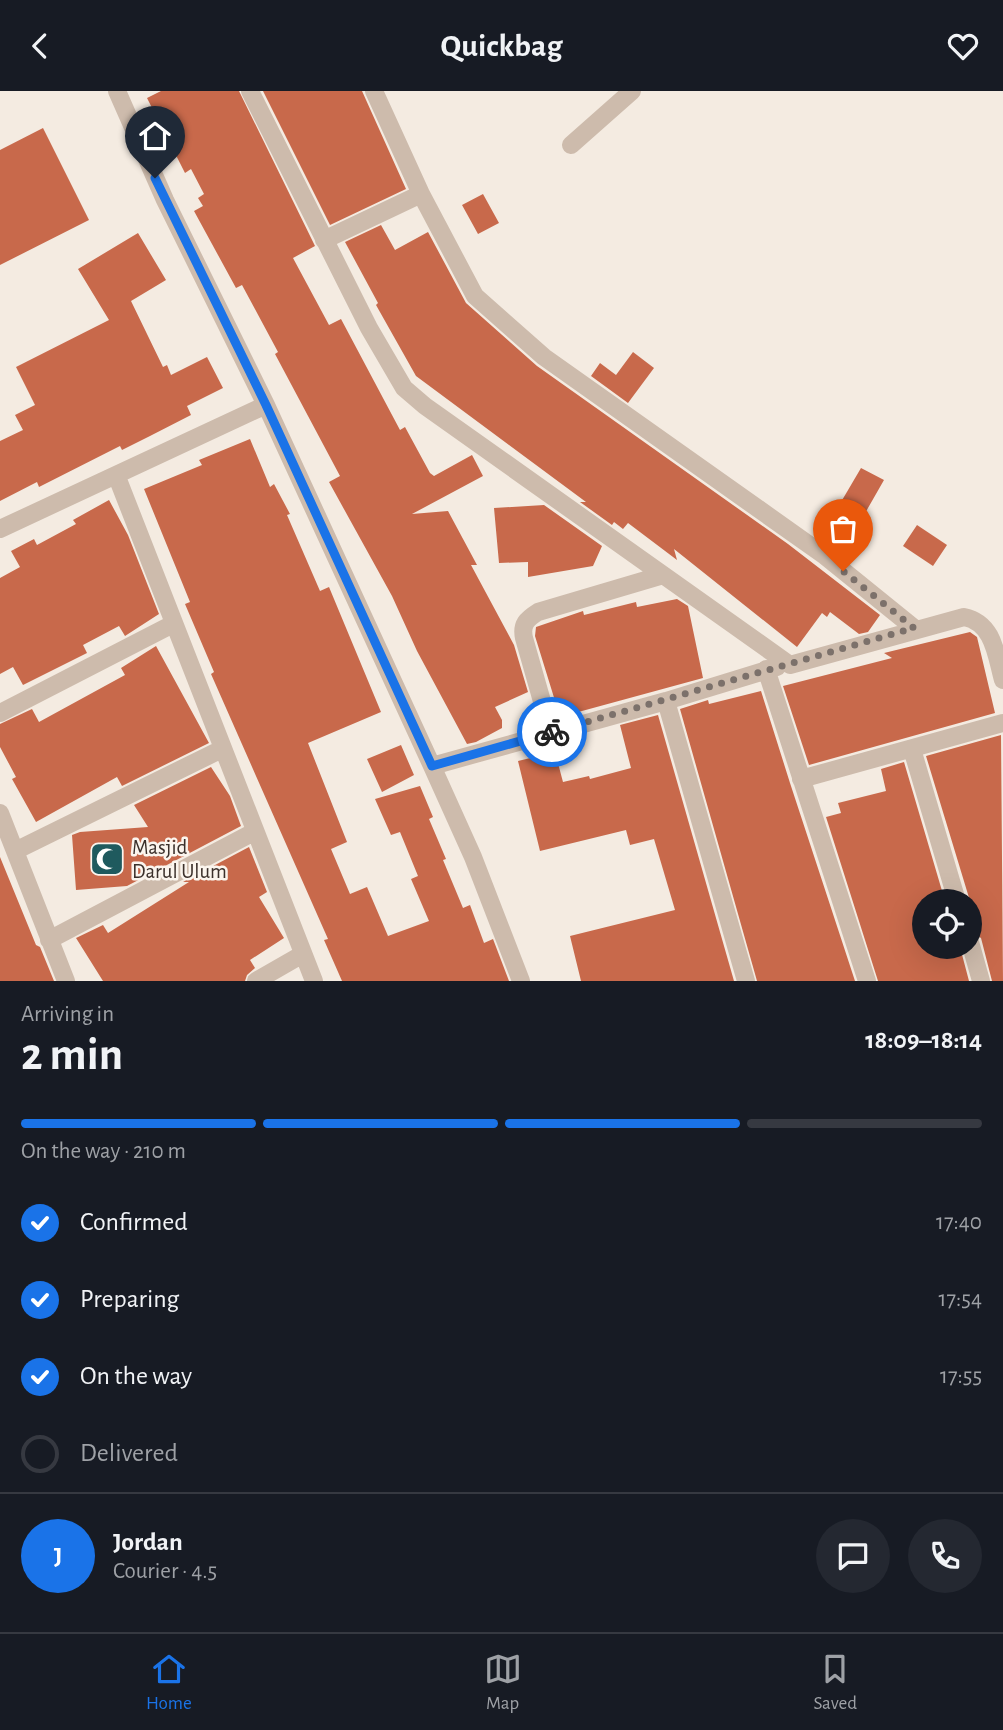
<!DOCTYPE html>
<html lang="en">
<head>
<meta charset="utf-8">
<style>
	:root { --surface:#171b24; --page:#242831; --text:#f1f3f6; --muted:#9ea1a6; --line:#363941; --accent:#1a73e8 }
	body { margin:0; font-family:"Alegreya Sans",sans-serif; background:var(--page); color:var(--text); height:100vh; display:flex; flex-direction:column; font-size:26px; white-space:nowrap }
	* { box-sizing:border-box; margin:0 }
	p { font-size:23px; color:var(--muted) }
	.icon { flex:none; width:38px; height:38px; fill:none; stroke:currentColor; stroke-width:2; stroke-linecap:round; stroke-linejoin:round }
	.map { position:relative; height:890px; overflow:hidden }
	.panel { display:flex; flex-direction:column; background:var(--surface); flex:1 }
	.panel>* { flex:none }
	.fabs { position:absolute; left:912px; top:798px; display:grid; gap:14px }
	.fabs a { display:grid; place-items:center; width:70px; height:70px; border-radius:50%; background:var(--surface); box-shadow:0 7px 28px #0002; font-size:35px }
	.pin { position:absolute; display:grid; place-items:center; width:60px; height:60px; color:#fff; margin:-72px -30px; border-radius:50% 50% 50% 0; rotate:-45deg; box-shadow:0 0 7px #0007 }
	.pin .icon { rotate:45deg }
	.courier { position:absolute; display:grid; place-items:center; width:70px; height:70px; margin:-35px; border:5px solid #1a73e8; border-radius:50%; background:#fff; color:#222; box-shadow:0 2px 9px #0007 }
	.headline em { font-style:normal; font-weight:600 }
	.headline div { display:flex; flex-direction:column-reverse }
	.headline { display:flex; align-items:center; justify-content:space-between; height:119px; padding:0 21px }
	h1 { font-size:46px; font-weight:600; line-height:52px }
	.bar { display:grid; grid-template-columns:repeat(4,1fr); gap:10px 7px; align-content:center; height:84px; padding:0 21px }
	.bar i { height:9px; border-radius:5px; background:var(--line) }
	.bar .on { background:var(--accent) }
	.bar p { grid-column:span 4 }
	.line { display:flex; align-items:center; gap:18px; padding:0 21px; border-top:2px solid var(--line) }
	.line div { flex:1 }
	.round { display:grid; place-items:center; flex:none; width:74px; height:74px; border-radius:37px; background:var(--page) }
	ol { padding:0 21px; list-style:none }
	li { display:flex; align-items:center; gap:21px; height:77px }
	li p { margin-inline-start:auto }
	li .icon { padding:7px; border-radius:50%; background:var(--accent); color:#fff; stroke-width:4 }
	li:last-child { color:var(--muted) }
	li i { width:38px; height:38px; border:4px solid var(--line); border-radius:50% }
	header { display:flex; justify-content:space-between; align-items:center; height:91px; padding:0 21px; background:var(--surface); font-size:32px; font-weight:600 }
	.tab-bar { display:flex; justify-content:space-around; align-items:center; height:98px; border-top:2px solid var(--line); background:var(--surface); font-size:19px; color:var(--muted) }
	.tab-bar a { display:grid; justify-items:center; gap:4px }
	.tab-bar .on { color:var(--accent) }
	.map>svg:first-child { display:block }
	.building { fill:#c8694b }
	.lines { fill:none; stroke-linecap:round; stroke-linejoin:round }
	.minor { stroke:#cdbbac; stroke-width:18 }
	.done { stroke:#7c716b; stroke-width:7; stroke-dasharray:0 12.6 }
	.route { stroke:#1a73e8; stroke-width:9 }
	.labels { text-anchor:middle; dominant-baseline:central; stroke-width:5; stroke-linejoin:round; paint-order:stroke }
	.poi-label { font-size:21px; fill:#3b302b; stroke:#fbf5ee; text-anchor:start }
</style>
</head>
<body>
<header><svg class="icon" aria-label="back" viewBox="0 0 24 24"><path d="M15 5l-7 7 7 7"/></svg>Quickbag<svg class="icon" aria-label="heart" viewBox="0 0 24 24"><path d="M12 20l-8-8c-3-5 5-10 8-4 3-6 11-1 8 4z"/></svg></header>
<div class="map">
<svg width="1003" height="890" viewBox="0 0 1003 890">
	<rect width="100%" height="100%" fill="#f4ebe1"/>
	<path class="building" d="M161,0H239L315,155L293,167L329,234L341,228L400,339L405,336L430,382L434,385L472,364L483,385L412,423L448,420L477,474H471L514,554L528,601L495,616L502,629V637L476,651L467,653L417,560L392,505L329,391L340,385L275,263L278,261L242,194L236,197L194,120L203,115L198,107L204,103L191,78L185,82L147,7Z
		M263,0H362L406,98L330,134Z
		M43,37L89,129L0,174V59Z
		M483,103L499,132L478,143L462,114Z
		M381,134L395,159L428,141L466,212L537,275L788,453L880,524L868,541L859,543L830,521L827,526L822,522L797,556L674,458L677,469L628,432L623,438L614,431L612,434L580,411H586L416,285L376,214L378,212L345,151Z
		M138,142L166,189L131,210L163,276L167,274L171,284L207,266L223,297L187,315L191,324L150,345L122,359L120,355L39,396L37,391L0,410V350L23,339L15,324L35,314L16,276L109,229L78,178Z
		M633,261L654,277L628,312L591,285L600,272L616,284Z
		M250,348L270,396L274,393L290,423L287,424L320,500L329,496L381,621L308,652L347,751L331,758L350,803L367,796L388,845L429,830L411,788L418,785L400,741L391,744L375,708L420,695L433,726L429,728L446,768L443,769L463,817L470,814L484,852L493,848L509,890H342L324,849L328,848L211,583L214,581L185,513L190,511L144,398L202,374L199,369Z
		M861,377L884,389L864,424L841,411Z
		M109,409L128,444L159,523L125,545L119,535L83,554L87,562L23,594L13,576L0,583V487L20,476L11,460L34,448L37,454L76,433L73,429Z
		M544,414L602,455L593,475L528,486V471L499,472L494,417Z
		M917,434L947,454L933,475L903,455Z
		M677,508L688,515L703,587L560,626L535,545L536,536L583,520L584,524L636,511L637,516Z
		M970,541L977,546L995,622L809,674L783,595L892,567L884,562Z
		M156,555L209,652L122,695L117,686L36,731L12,688L16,686L0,656V633L32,618L39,631L125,584L121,577Z
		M761,600L790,692L855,890H757L680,618L708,609L709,613Z
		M658,624L734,890H581L570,845L675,819L654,748L630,754L626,739L540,760L518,670L555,661L563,691L589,685L590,688L631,677L620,634Z
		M1001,644L1003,890H992L981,847L970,840V810L926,665Z
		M401,654L414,684L382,701L367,668Z
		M904,671L945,810H924V856H960L969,890H878L826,726L841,722L838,712L886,700L881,678Z
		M211,676L230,705L241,735L127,795L76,799L72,744L80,741L148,736L134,714Z
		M249,756L267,801L259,806L284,847L250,869L255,877L247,884L245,890H103L76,847L103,834L108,842L189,791H183Z
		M0,766L36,854L40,856L54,890H0Z"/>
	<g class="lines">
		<path class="minor" d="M117,0L165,109L266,314L432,675L473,766L521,890
			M250,0L369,237L404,297L425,315L790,574L964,526C994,532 996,564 1003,589
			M374,0L421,103L475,205L544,266L825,465L914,537
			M571,54L632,0
			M324,149L421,103
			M117,386L314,890
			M0,438L266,314
			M766,578L867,890
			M666,610L777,576
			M0,622L173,533
			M551,642L524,547C521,533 527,528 538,521L663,484
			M912,658L957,810
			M432,675L666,610L746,890
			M801,688L1003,632
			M0,722L66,890
			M15,760L222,658
			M49,849L254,741
			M970,851L981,890
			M256,890L303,863"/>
	</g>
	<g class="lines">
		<path class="done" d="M552,641L914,537L843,480"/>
		<path class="route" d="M155,87L266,314L432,675L552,641"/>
	</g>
	<defs>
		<g id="mosque-square" transform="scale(1.75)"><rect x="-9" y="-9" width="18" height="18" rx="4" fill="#1f5a5e" stroke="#fbf5ee"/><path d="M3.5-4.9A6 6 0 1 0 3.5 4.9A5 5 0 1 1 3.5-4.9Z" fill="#fff"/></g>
	</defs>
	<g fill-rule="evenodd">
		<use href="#mosque-square" x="107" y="768"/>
	</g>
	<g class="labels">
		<g class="poi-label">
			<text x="132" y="756">Masjid<tspan x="132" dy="24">Darul Ulum</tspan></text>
		</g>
	</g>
</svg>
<div class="fabs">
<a><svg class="icon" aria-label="locate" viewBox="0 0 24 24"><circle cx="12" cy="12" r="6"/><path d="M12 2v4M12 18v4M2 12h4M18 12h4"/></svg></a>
</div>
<div class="pin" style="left:843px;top:480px;background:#ea580c"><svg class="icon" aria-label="bag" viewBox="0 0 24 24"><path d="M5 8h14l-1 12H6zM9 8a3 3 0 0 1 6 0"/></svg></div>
<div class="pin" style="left:155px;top:87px;background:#1f2937"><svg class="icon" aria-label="home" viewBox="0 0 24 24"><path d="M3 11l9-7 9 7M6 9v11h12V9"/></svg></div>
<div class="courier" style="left:552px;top:641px"><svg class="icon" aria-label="bike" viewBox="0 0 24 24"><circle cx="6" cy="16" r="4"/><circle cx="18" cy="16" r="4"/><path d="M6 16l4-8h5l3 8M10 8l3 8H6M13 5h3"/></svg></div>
</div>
<section class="panel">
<div class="headline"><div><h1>2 min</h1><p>Arriving in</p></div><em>18:09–18:14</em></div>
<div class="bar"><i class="on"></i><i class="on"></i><i class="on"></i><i></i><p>On the way · 210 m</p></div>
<ol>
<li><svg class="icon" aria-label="check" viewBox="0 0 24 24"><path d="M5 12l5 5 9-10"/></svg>Confirmed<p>17:40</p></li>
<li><svg class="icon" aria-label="check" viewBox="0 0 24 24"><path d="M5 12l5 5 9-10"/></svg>Preparing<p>17:54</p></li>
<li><svg class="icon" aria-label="check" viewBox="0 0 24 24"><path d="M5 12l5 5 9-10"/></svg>On the way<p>17:55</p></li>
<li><i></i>Delivered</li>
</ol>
<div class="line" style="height:126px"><b class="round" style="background:var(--accent);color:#fff">J</b><div><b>Jordan</b><p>Courier · 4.5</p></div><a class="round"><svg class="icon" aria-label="chat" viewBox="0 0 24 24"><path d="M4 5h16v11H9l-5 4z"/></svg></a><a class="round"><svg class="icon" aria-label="phone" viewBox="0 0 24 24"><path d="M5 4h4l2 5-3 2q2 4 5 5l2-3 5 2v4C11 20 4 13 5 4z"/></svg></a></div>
</section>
<nav class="tab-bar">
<a class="on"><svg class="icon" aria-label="home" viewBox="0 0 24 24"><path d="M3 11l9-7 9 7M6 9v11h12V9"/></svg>Home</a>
<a><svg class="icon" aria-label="map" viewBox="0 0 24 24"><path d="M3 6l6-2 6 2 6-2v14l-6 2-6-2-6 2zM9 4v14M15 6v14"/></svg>Map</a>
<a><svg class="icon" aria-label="saved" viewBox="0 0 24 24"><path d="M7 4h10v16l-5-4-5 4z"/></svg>Saved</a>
</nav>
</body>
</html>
